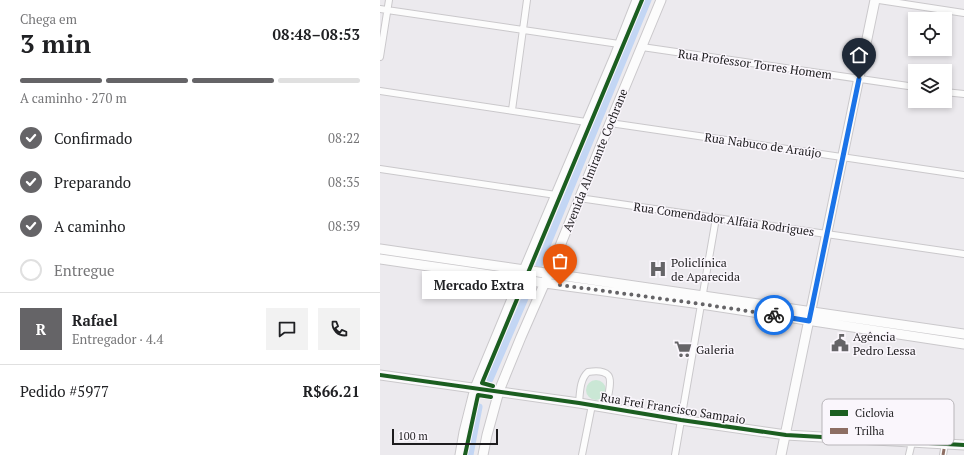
<!DOCTYPE html>
<html lang="pt">
<head>
<meta charset="utf-8">
<style>
	:root { --surface:#fff; --page:#f2f2f2; --text:#202124; --muted:#757577; --line:#e0e0e0; --accent:#656467 }
	body { margin:0; font-family:"PT Serif",serif; background:var(--page); color:var(--text); height:100vh; display:flex; flex-direction:column; font-size:15px; white-space:nowrap }
	* { box-sizing:border-box; margin:0 }
	p { font-size:13px; color:var(--muted) }
	.icon { flex:none; width:22px; height:22px; fill:none; stroke:currentColor; stroke-width:2; stroke-linecap:round; stroke-linejoin:round }
	.map { position:relative; flex:1; overflow:hidden }
	.side { display:flex; flex-direction:column; background:var(--surface); width:380px }
	.side>* { flex:none }
	.controls { position:absolute; left:528px; top:12px; display:grid; gap:8px }
	.controls a { display:grid; place-items:center; width:44px; height:44px; border-radius:0px; background:var(--surface); box-shadow:0 2px 6px #0003; font-size:20px }
	.scale { position:absolute; left:12px; bottom:10px; width:106px; box-sizing:border-box; padding-left:4px; border:2px solid #1d1c1e; border-top:0; font-size:11px; line-height:14px; white-space:nowrap; color:#1d1c1e; -webkit-text-stroke:3px #faf6fc; paint-order:stroke }
	.pin { position:absolute; display:grid; place-items:center; width:34px; height:34px; color:#fff; margin:-41px -17px; border-radius:50% 50% 50% 0; rotate:-45deg; box-shadow:0 0 4px #0007 }
	.pin .icon { rotate:45deg }
	.courier { position:absolute; display:grid; place-items:center; width:40px; height:40px; margin:-20px; border:3px solid #1a73e8; border-radius:50%; background:#fff; color:#222; box-shadow:0 1px 5px #0007 }
	.bubble { position:absolute; height:28px; border-radius:0px; background:var(--surface); box-shadow:0 2px 6px #0003; font-size:13px; font-weight:800; line-height:28px; text-align:center }
	.summary em { font-style:normal; font-weight:800 }
	.summary div { display:flex; flex-direction:column-reverse }
	.summary { display:flex; align-items:center; justify-content:space-between; height:68px; padding:0 20px }
	h1 { font-size:26px; font-weight:800; line-height:30px }
	.bar { display:grid; grid-template-columns:repeat(4,1fr); gap:6px 4px; align-content:center; height:48px; padding:0 20px }
	.bar i { height:5px; border-radius:3px; background:var(--line) }
	.bar .current { background:var(--accent) }
	.bar p { grid-column:span 4 }
	.line { display:flex; align-items:center; gap:10px; padding:0 20px; border-top:1px solid var(--line) }
	.line div { flex:1 }
	.round { display:grid; place-items:center; flex:none; width:42px; height:42px; border-radius:0px; background:var(--page) }
	ol { padding:0 20px; list-style:none }
	li { display:flex; align-items:center; gap:12px; height:44px }
	li p { margin-inline-start:auto }
	li .icon { padding:4px; border-radius:50%; background:var(--accent); color:#fff; stroke-width:4 }
	li:last-child { color:var(--muted) }
	li i { width:22px; height:22px; border:2px solid var(--line); border-radius:50% }
	main { display:flex; flex:1; min-height:0 }
	.map>svg:first-child { display:block }
	.green { fill:#cae7d5 }
	.lines { fill:none; stroke-linecap:round; stroke-linejoin:round }
	.canal { stroke:#c3d6f4; stroke-width:7 }
	.street-casing { stroke:#cac8cb; stroke-width:8 }
	.secondary-casing { stroke:#cac8cb; stroke-width:11 }
	.street { stroke:#fcfcfc; stroke-width:6 }
	.secondary { stroke:#fcfcfc; stroke-width:9 }
	.quiet { stroke:#8d6e63; stroke-width:3; stroke-dasharray:6 3; stroke-linecap:butt }
	.cycleway-casing { stroke:#faf6fc; stroke-width:6 }
	.cycleway { stroke:#1b5e20; stroke-width:4 }
	.done { stroke:#656467; stroke-width:4; stroke-dasharray:0 7.2 }
	.route { stroke:#1a73e8; stroke-width:5 }
	.labels { text-anchor:middle; dominant-baseline:central; stroke-width:3; stroke-linejoin:round; paint-order:stroke }
	.street-label { font-size:12px; fill:#1d1c1e; stroke:#faf6fc }
	.poi-label { font-size:12px; fill:#1d1c1e; stroke:#faf6fc; text-anchor:start }
	.key { fill:#faf6fc; stroke:#b8b5b9; stroke-width:1 }
	.key-label { font-size:11px; fill:#1d1c1e }
</style>
</head>
<body>
<main>
<section class="side">
<div class="summary"><div><h1>3 min</h1><p>Chega em</p></div><em>08:48–08:53</em></div>
<div class="bar"><i class="current"></i><i class="current"></i><i class="current"></i><i></i><p>A caminho · 270 m</p></div>
<ol>
<li><svg class="icon" aria-label="check" viewBox="0 0 24 24"><path d="M5 12l5 5 9-10"/></svg>Confirmado<p>08:22</p></li>
<li><svg class="icon" aria-label="check" viewBox="0 0 24 24"><path d="M5 12l5 5 9-10"/></svg>Preparando<p>08:35</p></li>
<li><svg class="icon" aria-label="check" viewBox="0 0 24 24"><path d="M5 12l5 5 9-10"/></svg>A caminho<p>08:39</p></li>
<li><i></i>Entregue</li>
</ol>
<div class="line" style="height:72px"><b class="round" style="background:var(--accent);color:#fff">R</b><div><b>Rafael</b><p>Entregador · 4.4</p></div><a class="round"><svg class="icon" aria-label="chat" viewBox="0 0 24 24"><path d="M4 5h16v11H9l-5 4z"/></svg></a><a class="round"><svg class="icon" aria-label="phone" viewBox="0 0 24 24"><path d="M5 4h4l2 5-3 2q2 4 5 5l2-3 5 2v4C11 20 4 13 5 4z"/></svg></a></div>
<div class="line" style="height:52px"><div>Pedido #5977</div><b>R$66.21</b></div>
</section>
<div class="map">
<svg width="584" height="455" viewBox="0 0 584 455">
	<rect width="100%" height="100%" fill="#eceaee"/>
	<path class="green" d="M206 390a10 10 0 1 1 20 0a10 10 0 1 1-20 0Z"/>
	<g class="lines">
		<path class="canal" d="M159,265L268,0
			M110,379L149,289
			M90,455L99,407"/>
		<g class="street-casing">
			<path id="street" d="M499,0L584,13
				M0,9L239,44
				M262,47L535,87
				M0,57L9,0
				M0,91L206,122
				M565,92L584,94
				M132,110L147,0
				M230,123L584,175
				M0,169L176,195
				M199,198L584,254
				M199,403C200,392 200,379 208,372C214,371 223,370 228,375C233,380 227,400 226,407
				M202,455L212,405
				M295,455L336,218
				M529,455L532,442
				M563,455L565,444"/>
		</g>
		<g class="secondary-casing">
			<path id="secondary" d="M0,249L584,334
				M0,259L165,283L321,304L584,344
				M0,375L199,403L301,420L406,435L584,445
				M80,455L84,432L95,388L144,270L235,56L257,0
				M103,455L107,435L119,391L141,337L169,273L230,123L281,0
				M401,455L495,0"/>
		</g>
		<use href="#street" class="street"/>
		<use href="#secondary" class="secondary"/>
		<path class="quiet" d="M563,455L565,444"/>
		<g class="cycleway-casing">
			<path id="cycleway" d="M0,375L199,403L301,420L406,435L584,445
				M113,386L102,383L262,0
				M85,455L98,395L111,397"/>
		</g>
		<use href="#cycleway" class="cycleway"/>
	</g>
	<g class="lines">
		<path class="done" d="M180,285L321,304L394,315"/>
		<path class="route" d="M394,315L429,321L479,79"/>
	</g>
	<defs>
		<g id="hospital-bare" transform="scale(1.38)"><path d="M-5-5h3v3.5h4V-5h3V5h-3V1.5h-4V5h-3Z" fill="#656467" stroke="#faf6fc" stroke-width="2.5" paint-order="stroke"/></g>
		<g id="civic-bare" transform="scale(1.38)"><path d="M-.6-6.5H3V-4.5H.6V-3L4-1V1h2V6H-6V1h2V-1L-.6-3ZM-1.2 2.5V6h2.4V2.5Z" fill="#656467" stroke="#faf6fc" stroke-width="2.5" paint-order="stroke"/></g>
		<g id="supermarket-bare" transform="scale(1.38)"><path d="M-6-5.5h2.5l.6 2H6L4.5 2H-2.5L-4.4-4H-6ZM-1.5 3.2a1.3 1.3 0 1 0 .1 0ZM3 3.2a1.3 1.3 0 1 0 .1 0Z" fill="#656467" stroke="#faf6fc" stroke-width="2.5" paint-order="stroke"/></g>
	</defs>
	<g fill-rule="evenodd">
		<use href="#hospital-bare" x="278" y="269"/>
		<use href="#civic-bare" x="460" y="343"/>
		<use href="#supermarket-bare" x="303" y="349"/>
	</g>
	<g class="labels">
		<g class="street-label">
			<text transform="translate(375 64) rotate(8)">Rua Professor Torres Homem</text>
			<text transform="translate(383 145) rotate(8)">Rua Nabuco de Araújo</text>
			<text transform="translate(215 160) rotate(-68)">Avenida Almirante Cochrane</text>
			<text transform="translate(344 219) rotate(8)">Rua Comendador Alfaia Rodrigues</text>
			<text transform="translate(293 408) rotate(9)">Rua Frei Francisco Sampaio</text>
		</g>
		<g class="poi-label">
			<text x="291" y="262">Policlínica<tspan x="291" dy="14">de Aparecida</tspan></text>
			<text x="473" y="336">Agência<tspan x="473" dy="14">Pedro Lessa</tspan></text>
			<text x="316" y="349">Galeria</text>
		</g>
	</g>
	<rect x="442" y="399" width="132" height="46" rx="6" class="key"/>
	<rect x="450" y="410" width="18" height="6" fill="#1b5e20"/>
	<rect x="450" y="428" width="18" height="6" fill="#8d6e63"/>
	<g class="key-label">
		<text x="475" y="417">Ciclovia</text>
		<text x="475" y="435">Trilha</text>
	</g>
</svg>
<div class="controls">
<a><svg class="icon" aria-label="locate" viewBox="0 0 24 24"><circle cx="12" cy="12" r="6"/><path d="M12 2v4M12 18v4M2 12h4M18 12h4"/></svg></a>
<a><svg class="icon" aria-label="layers" viewBox="0 0 24 24"><path d="M12 4l9 5-9 5-9-5zM3 14l9 5 9-5"/></svg></a>
</div>
<div class="scale">100 m</div>
<div class="pin" style="left:180px;top:285px;background:#ea580c"><svg class="icon" aria-label="bag" viewBox="0 0 24 24"><path d="M5 8h14l-1 12H6zM9 8a3 3 0 0 1 6 0"/></svg></div>
<div class="pin" style="left:479px;top:79px;background:#1f2937"><svg class="icon" aria-label="home" viewBox="0 0 24 24"><path d="M3 11l9-7 9 7M6 9v11h12V9"/></svg></div>
<div class="courier" style="left:394px;top:315px"><svg class="icon" aria-label="bike" viewBox="0 0 24 24"><circle cx="6" cy="16" r="4"/><circle cx="18" cy="16" r="4"/><path d="M6 16l4-8h5l3 8M10 8l3 8H6M13 5h3"/></svg></div>
<div class="bubble" style="left:42px;top:271px;width:114px">Mercado Extra</div>
</div>
</main>
</body>
</html>
